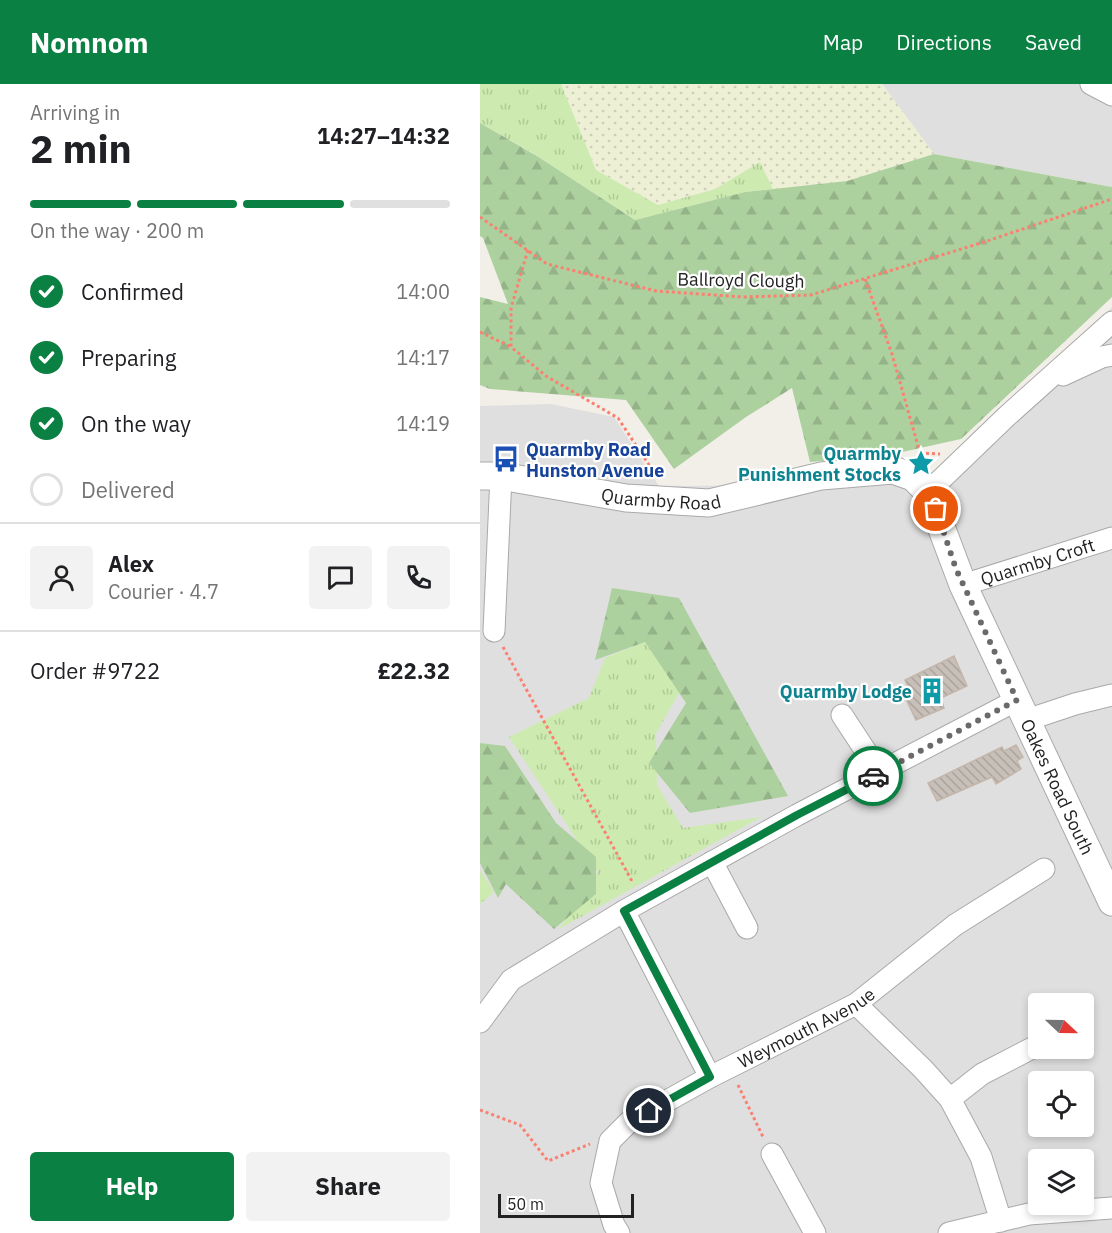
<!DOCTYPE html>
<html lang="en">
<head>
<meta charset="utf-8">
<style>
	:root { --surface:#fff; --page:#f2f2f2; --text:#202124; --muted:#757577; --line:#e0e0e0; --accent:#0b8043 }
	body { margin:0; font-family:"IBM Plex Sans",sans-serif; background:var(--page); color:var(--text); height:100vh; display:flex; flex-direction:column; font-size:22px; white-space:nowrap }
	* { box-sizing:border-box; margin:0 }
	p { font-size:20px; color:var(--muted) }
	.icon { flex:none; width:33px; height:33px; fill:none; stroke:currentColor; stroke-width:2; stroke-linecap:round; stroke-linejoin:round }
	.map { position:relative; flex:1; overflow:hidden }
	.sheet { display:flex; flex-direction:column; background:var(--surface); width:480px }
	.sheet>* { flex:none }
	.needle { width:39px; rotate:112deg }
	.controls { position:absolute; left:548px; top:909px; display:grid; gap:12px }
	.controls a { display:grid; place-items:center; width:66px; height:66px; border-radius:6px; background:var(--surface); box-shadow:0 3px 9px #0003; font-size:30px }
	.scale { position:absolute; left:18px; bottom:15px; width:136px; box-sizing:border-box; padding-left:6px; border:3px solid #222; border-top:0; font-size:16px; line-height:21px; white-space:nowrap; color:#222; -webkit-text-stroke:4px #fff; paint-order:stroke }
	.pin { position:absolute; display:grid; place-items:center; width:51px; height:51px; color:#fff; margin:-26px; border:3px solid #fff; border-radius:50%; box-shadow:0 2px 6px #0007 }
	.courier { position:absolute; display:grid; place-items:center; width:60px; height:60px; margin:-30px; border:4px solid #0b8043; border-radius:50%; background:#fff; color:#222; box-shadow:0 2px 8px #0007 }
	.summary em { font-style:normal; font-weight:700 }
	.summary div { display:flex; flex-direction:column-reverse }
	.summary { display:flex; align-items:center; justify-content:space-between; height:102px; padding:0 30px }
	h1 { font-size:39px; font-weight:700; line-height:45px }
	.bar { display:grid; grid-template-columns:repeat(4,1fr); gap:9px 6px; align-content:center; height:72px; padding:0 30px }
	.bar i { height:8px; border-radius:4px; background:var(--line) }
	.bar .current { background:var(--accent) }
	.bar p { grid-column:span 4 }
	.line { display:flex; align-items:center; gap:15px; padding:0 30px; border-top:2px solid var(--line) }
	.line div { flex:1 }
	.round { display:grid; place-items:center; flex:none; width:63px; height:63px; border-radius:6px; background:var(--page) }
	ol { padding:0 30px; list-style:none }
	li { display:flex; align-items:center; gap:18px; height:66px }
	li p { margin-inline-start:auto }
	li .icon { padding:6px; border-radius:50%; background:var(--accent); color:#fff; stroke-width:4 }
	li:last-child { color:var(--muted) }
	li i { width:33px; height:33px; border:3px solid var(--line); border-radius:50% }
	.cta { display:flex; gap:12px; margin-top:auto; padding:12px 30px }
	.cta a { flex:1; height:69px; border-radius:6px; background:var(--accent); color:#fff; font-size:24px; font-weight:700; line-height:69px; text-align:center }
	.cta a+a { background:var(--page); color:var(--text) }
	header { display:flex; align-items:center; gap:36px; box-sizing:border-box; height:84px; padding:0 30px; background:var(--accent); color:#fff }
	header strong { font-size:28px }
	nav { display:flex; gap:33px; margin-inline-start:auto; font-size:21px }
	main { display:flex; flex:1; min-height:0 }
	.map>svg:first-child { display:block }
	.residential { fill:#e0dfdf; fill-rule:evenodd }
	.farmland { fill:url(#farmland-dots) }
	.grass { fill:url(#grass-tufts) }
	.forest { fill:url(#forest-firs) }
	.building { fill:url(#building-back-hatch); stroke:#c4b6ab; stroke-width:1.5 }
	.lines { fill:none; stroke-linecap:round; stroke-linejoin:round }
	.minor-casing { stroke:#a9a9a9; stroke-width:23 }
	.tertiary-casing { stroke:#a9a9a9; stroke-width:29 }
	.path { stroke:#fa8072; stroke-width:3; stroke-dasharray:3 3; stroke-linecap:butt }
	.minor { stroke:#fff; stroke-width:21 }
	.tertiary { stroke:#fff; stroke-width:27 }
	.done { stroke:#6b6a68; stroke-width:6; stroke-dasharray:0 10.8 }
	.route { stroke:#0b8043; stroke-width:8 }
	.labels { text-anchor:middle; dominant-baseline:central; stroke-width:4.5; stroke-linejoin:round; paint-order:stroke }
	.street-label { font-size:18px; fill:#222; stroke:#fff }
	.transit-label { font-size:18px; font-weight:bold; fill:#164399; stroke:#fff; text-anchor:start }
	.culture-label { font-size:18px; font-weight:bold; fill:#0d838f; stroke:#fff; text-anchor:end }
</style>
</head>
<body>
<header>
<strong>Nomnom</strong>
<nav><a>Map</a><a>Directions</a><a>Saved</a></nav>
</header>
<main>
<section class="sheet">
<div class="summary"><div><h1>2 min</h1><p>Arriving in</p></div><em>14:27–14:32</em></div>
<div class="bar"><i class="current"></i><i class="current"></i><i class="current"></i><i></i><p>On the way · 200 m</p></div>
<ol>
<li><svg class="icon" aria-label="check" viewBox="0 0 24 24"><path d="M5 12l5 5 9-10"/></svg>Confirmed<p>14:00</p></li>
<li><svg class="icon" aria-label="check" viewBox="0 0 24 24"><path d="M5 12l5 5 9-10"/></svg>Preparing<p>14:17</p></li>
<li><svg class="icon" aria-label="check" viewBox="0 0 24 24"><path d="M5 12l5 5 9-10"/></svg>On the way<p>14:19</p></li>
<li><i></i>Delivered</li>
</ol>
<div class="line" style="height:108px"><a class="round"><svg class="icon" aria-label="person" viewBox="0 0 24 24"><circle cx="12" cy="8" r="4"/><path d="M4 21q1-7 8-7t8 7"/></svg></a><div><b>Alex</b><p>Courier · 4.7</p></div><a class="round"><svg class="icon" aria-label="chat" viewBox="0 0 24 24"><path d="M4 5h16v11H9l-5 4z"/></svg></a><a class="round"><svg class="icon" aria-label="phone" viewBox="0 0 24 24"><path d="M5 4h4l2 5-3 2q2 4 5 5l2-3 5 2v4C11 20 4 13 5 4z"/></svg></a></div>
<div class="line" style="height:78px"><div>Order #9722</div><b>£22.32</b></div>
<div class="cta"><a>Help</a><a>Share</a></div>
</section>
<div class="map">
<svg width="632" height="1149" viewBox="0 0 632 1149">
	<defs>
		<pattern id="farmland-dots" width="8" height="8" patternUnits="userSpaceOnUse" patternTransform="scale(1.5)"><rect width="8" height="8" fill="#eef0d5"/><path d="M2 2h.1M6 6h.1" fill="none" stroke="#ccceb7" stroke-width="1.8" stroke-linecap="round"/></pattern>
		<pattern id="grass-tufts" width="24" height="20" patternUnits="userSpaceOnUse" patternTransform="scale(1.5)"><rect width="24" height="20" fill="#cdebb0"/><path d="M3 7l-1-3M5 7V3M7 7l1-3M15 17l-1-3M17 17v-4M19 17l1-3" fill="none" stroke="#b0c997"/></pattern>
		<pattern id="forest-firs" width="22" height="20" patternUnits="userSpaceOnUse" patternTransform="scale(1.5)"><rect width="22" height="20" fill="#add19e"/><path d="M5 1l3.5 6h-7zM16 11l3.5 6h-7z" fill="#95b388"/></pattern>
		<pattern id="building-back-hatch" width="6" height="6" patternUnits="userSpaceOnUse" patternTransform="scale(1.5)"><rect width="6" height="6" fill="#c7bfb8"/><path d="M-1 5l2 2M0 0l6 6M5-1l2 2" fill="none" stroke="#aba49e"/></pattern>
	</defs>
	<rect width="100%" height="100%" fill="#f2efe9"/>
	<path class="residential" d="M402,0H632V103L454,70Z
		M632,223V1149H0V322L71,320L134,333L179,402L443,401ZM558,920H603V964H558ZM558,998H603V1042H558ZM558,1076H603V1120H558Z"/>
	<path class="farmland" d="M81,0H402L454,70L367,97L293,105L280,78L235,105L178,121L116,86Z"/>
	<path class="grass" d="M0,0H81L116,86L178,121L235,105L280,78L293,105L265,108L155,136L51,68L0,39Z
		M177,553L206,596L176,650L177,701L203,744L281,733L79,845L118,788L29,653L109,614L125,574Z
		M0,786L14,808L0,820Z"/>
	<path class="forest" d="M0,39L57,72L155,136L265,108L367,97L454,70L632,103V213L481,355L404,372L330,378L312,304L266,333L194,385L146,316L10,305L0,301V213L28,220L3,154L0,152Z
		M132,504L199,514L308,712L210,729L169,679L206,619L165,558L115,576Z
		M0,659L25,662L76,739L116,773V810L74,845L26,800L18,814L0,779Z"/>
	<path class="building" d="M474,572L487,602L461,614L464,624L436,636L426,615L432,612L425,596Z
		M536,661L543,673L537,677L541,685L516,700L512,693L457,717L448,699L522,663L524,667Z"/>
	<g class="lines">
		<g class="minor-casing">
			<g id="minor">
				<path d="M611,0L632,11"/>
				<path d="M583,291L622,273L632,271"/>
				<path d="M448,408L527,332L632,238"/>
				<path id="s1" d="M483,501L632,454"/>
				<path d="M14,547L21,392"/>
				<path d="M362,631L400,689"/>
				<path d="M547,636L595,620L632,611"/>
				<path d="M232,778L267,844"/>
				<path d="M144,827L230,993"/>
				<path d="M376,920L443,985L470,1015L501,1073L521,1137"/>
				<path d="M0,938L31,896L144,827L317,731L537,616"/>
				<path d="M470,1015L502,990L558,961"/>
				<path d="M292,1070L335,1149"/>
				<path id="s2" d="M139,1149L134,1141L121,1099L130,1057L149,1038L230,993L376,920L475,841L564,785"/>
				<path d="M469,1149L549,1130L632,1124"/>
			</g>
		</g>
		<g class="tertiary-casing">
			<g id="tertiary">
				<path id="s3" d="M0,392H21L146,414L229,419L341,392L413,386L433,393L448,408L483,501L632,818"/>
			</g>
		</g>
		<path class="path" d="M0,133L67,180L176,207L263,213L331,211L504,158L632,115
			M48,166L31,224V263L66,292L138,334L177,393
			M385,195L412,270L440,369
			M0,248L31,263
			M440,369L460,370
			M23,563L153,799
			M258,1001L284,1055
			M0,1026L40,1041L68,1077L110,1060"/>
		<use href="#minor" class="minor"/>
		<use href="#tertiary" class="tertiary"/>
	</g>
	<g class="lines">
		<path class="done" d="M393,692L537,616L476,485L456,425"/>
		<path class="route" d="M169,1027L230,993L144,827L317,731L393,692"/>
	</g>
	<defs>
		<g id="bus-bare" transform="scale(2.07)"><path d="M-5-6H5V4H4V6H2V4H-2V6H-4V4H-5ZM-3.5-4V0h7V-4ZM-3.5 1.2v1.5H-2V1.2ZM2 1.2v1.5H3.5V1.2Z" fill="#1a4fb4" stroke="#fff" stroke-width="2.5" paint-order="stroke"/></g>
		<g id="sight-bare" transform="scale(2.07)"><path d="M0-6L1.8-2.2L6-1.7L2.9 1.2L3.7 5.4L0 3.3L-3.7 5.4L-2.9 1.2L-6-1.7L-1.8-2.2Z" fill="#0f9aa8" stroke="#fff" stroke-width="2.5" paint-order="stroke"/></g>
		<g id="building-bare" transform="scale(2.07)"><path d="M-4-6H4V6H1V3H-1V6H-4ZM-2.5-4.3h1.7v1.8h-1.7ZM.8-4.3h1.7v1.8H.8ZM-2.5-1h1.7V.8h-1.7ZM.8-1h1.7V.8H.8Z" fill="#0f9aa8" stroke="#fff" stroke-width="2.5" paint-order="stroke"/></g>
	</defs>
	<g fill-rule="evenodd">
		<use href="#bus-bare" x="26" y="375"/>
		<use href="#sight-bare" x="441" y="379"/>
		<use href="#building-bare" x="452" y="607"/>
	</g>
	<g class="labels">
		<g class="street-label">
			<text transform="translate(261 196) rotate(1)">Ballroyd Clough</text>
			<text stroke="none"><textPath href="#s3" startOffset="183">Quarmby Road</textPath></text>
			<text stroke="none"><textPath href="#s1" startOffset="78">Quarmby Croft</textPath></text>
			<text stroke="none"><textPath href="#s3" startOffset="783">Oakes Road South</textPath></text>
			<text stroke="none"><textPath href="#s2" startOffset="324">Weymouth Avenue</textPath></text>
		</g>
		<g class="transit-label">
			<text x="46" y="365">Quarmby Road<tspan x="46" dy="21">Hunston Avenue</tspan></text>
		</g>
		<g class="culture-label">
			<text x="421" y="369">Quarmby<tspan x="421" dy="21">Punishment Stocks</tspan></text>
			<text x="432" y="607">Quarmby Lodge</text>
		</g>
	</g>
</svg>
<div class="controls">
<a><svg class="needle" viewBox="-14 -14 28 28"><path d="M0-13l5 13h-10z" fill="#e53935"/><path d="M0 13l5-13h-10z" fill="#757577"/></svg></a>
<a><svg class="icon" aria-label="locate" viewBox="0 0 24 24"><circle cx="12" cy="12" r="6"/><path d="M12 2v4M12 18v4M2 12h4M18 12h4"/></svg></a>
<a><svg class="icon" aria-label="layers" viewBox="0 0 24 24"><path d="M12 4l9 5-9 5-9-5zM3 14l9 5 9-5"/></svg></a>
</div>
<div class="scale">50 m</div>
<div class="pin" style="left:456px;top:425px;background:#ea580c"><svg class="icon" aria-label="bag" viewBox="0 0 24 24"><path d="M5 8h14l-1 12H6zM9 8a3 3 0 0 1 6 0"/></svg></div>
<div class="pin" style="left:169px;top:1027px;background:#1f2937"><svg class="icon" aria-label="home" viewBox="0 0 24 24"><path d="M3 11l9-7 9 7M6 9v11h12V9"/></svg></div>
<div class="courier" style="left:393px;top:692px"><svg class="icon" aria-label="car" viewBox="0 0 24 24"><path d="M5 17H2v-5l4-1 3-4h7l3 4 3 1v5h-3M9 17h6M6 11h13"/><circle cx="7" cy="17" r="2"/><circle cx="17" cy="17" r="2"/></svg></div>
</div>
</main>
</body>
</html>
